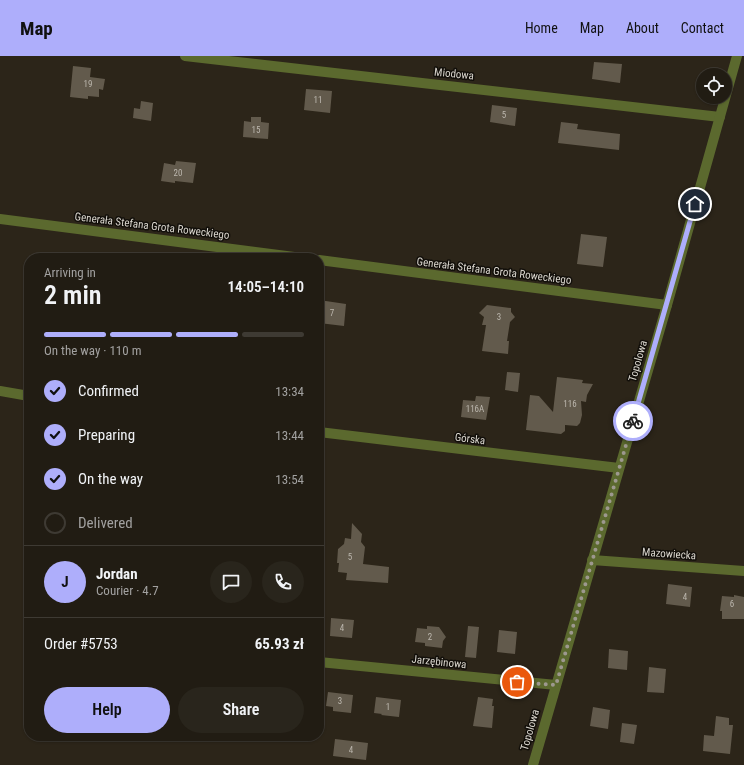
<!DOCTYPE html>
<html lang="en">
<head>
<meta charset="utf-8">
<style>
	:root { --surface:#211c13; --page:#29251c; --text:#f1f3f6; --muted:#a2a1a0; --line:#3e3a33; --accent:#aeaefb }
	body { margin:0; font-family:"Roboto Condensed",sans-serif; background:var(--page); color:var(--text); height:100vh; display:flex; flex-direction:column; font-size:15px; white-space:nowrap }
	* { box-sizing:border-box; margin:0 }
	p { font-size:13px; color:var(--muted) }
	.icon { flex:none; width:22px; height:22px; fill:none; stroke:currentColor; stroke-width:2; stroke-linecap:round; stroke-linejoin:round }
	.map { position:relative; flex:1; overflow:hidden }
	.drawer { position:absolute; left:24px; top:197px; width:300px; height:488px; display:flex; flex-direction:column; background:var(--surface); border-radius:16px; box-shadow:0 1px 3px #0004,0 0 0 1px var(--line) }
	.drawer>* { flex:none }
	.fabs { position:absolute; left:696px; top:12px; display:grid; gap:8px }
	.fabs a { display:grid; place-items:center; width:36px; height:36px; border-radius:50%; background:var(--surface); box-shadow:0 1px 3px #0004,0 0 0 1px var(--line); font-size:20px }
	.pin { position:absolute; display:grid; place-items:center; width:34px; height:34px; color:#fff; margin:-17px; border:2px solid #fff; border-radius:50%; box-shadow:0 1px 4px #0007 }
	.courier { position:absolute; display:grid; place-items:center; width:40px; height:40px; margin:-20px; border:3px solid #aeaefb; border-radius:50%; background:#fff; color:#222; box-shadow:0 1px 5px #0007 }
	.head em { font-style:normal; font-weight:600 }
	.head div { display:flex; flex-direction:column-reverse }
	.head { display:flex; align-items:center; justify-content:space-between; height:68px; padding:0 20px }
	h1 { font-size:26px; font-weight:600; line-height:30px }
	.bar { display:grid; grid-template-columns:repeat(4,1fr); gap:6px 4px; align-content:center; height:48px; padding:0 20px }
	.bar i { height:5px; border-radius:3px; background:var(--line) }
	.bar .active { background:var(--accent) }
	.bar p { grid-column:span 4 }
	.line { display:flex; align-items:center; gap:10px; padding:0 20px; border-top:1px solid var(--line) }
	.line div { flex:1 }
	.round { display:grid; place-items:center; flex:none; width:42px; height:42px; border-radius:21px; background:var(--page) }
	ol { padding:0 20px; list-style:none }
	li { display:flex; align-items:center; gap:12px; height:44px }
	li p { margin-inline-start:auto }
	li .icon { padding:4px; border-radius:50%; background:var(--accent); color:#111; stroke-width:4 }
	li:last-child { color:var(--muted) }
	li i { width:22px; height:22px; border:2px solid var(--line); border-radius:50% }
	.action { display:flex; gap:8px; margin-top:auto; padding:8px 20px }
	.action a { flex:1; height:46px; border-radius:24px; background:var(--accent); color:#111; font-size:16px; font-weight:600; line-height:46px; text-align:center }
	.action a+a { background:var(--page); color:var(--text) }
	header { display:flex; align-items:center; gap:24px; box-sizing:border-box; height:56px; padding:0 20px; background:var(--accent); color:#111 }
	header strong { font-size:19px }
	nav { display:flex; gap:22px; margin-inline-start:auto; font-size:14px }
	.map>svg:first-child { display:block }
	.building { fill:#625a4c }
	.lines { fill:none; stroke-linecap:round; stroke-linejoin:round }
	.minor { stroke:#5b692e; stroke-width:10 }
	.tertiary { stroke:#5b692e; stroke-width:10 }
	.done { stroke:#9d988f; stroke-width:4; stroke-dasharray:0 7.2 }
	.route { stroke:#aeaefb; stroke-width:5 }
	.labels { text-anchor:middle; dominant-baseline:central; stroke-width:3; stroke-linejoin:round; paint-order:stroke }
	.number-label { font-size:9px; fill:#bcb7ae }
	.street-label { font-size:11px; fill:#dad6ce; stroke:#120f0a }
</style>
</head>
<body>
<header>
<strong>Map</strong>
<nav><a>Home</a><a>Map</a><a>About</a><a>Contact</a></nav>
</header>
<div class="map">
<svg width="744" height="709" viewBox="0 0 744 709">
	<rect width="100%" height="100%" fill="#2c2519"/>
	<path class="building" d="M594,6L622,8L620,27L592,23Z
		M73,10L91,12L90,21L105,23L103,34L99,33V41L88,40V43L70,41Z
		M306,33L332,35L330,57L304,54Z
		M141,45L153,47L151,65L133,62L134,52L140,53Z
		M492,49L517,52L515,70L490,66Z
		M251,61H261V66L269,67L268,83L243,81L244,65L251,66Z
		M561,66L578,68L577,73L620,78L619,94L558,87Z
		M176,105L196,107L193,127L175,125V127L161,125L164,107L175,109Z
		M581,178L607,181L603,211L577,208Z
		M319,244L346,248L344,270L319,267Z
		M487,249L511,252V256L515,261L510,266L507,285H509L508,298L482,295L486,269H482L484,261L479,257Z
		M507,316L520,317L518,336L505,334Z
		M557,321L583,324L582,327L593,328L587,339L586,346L581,345L582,359L580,367L577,370L565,369V375L561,378L526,374L530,339L539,340L553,356Z
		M476,340L490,341L486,364L461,361L463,344L475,345Z
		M352,467L362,478L361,486L365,491L363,508L389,511L388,527L346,524L347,517L338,516L339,507H337L338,493L344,488L345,482L351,483Z
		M668,528L692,531L690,551L666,548Z
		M734,539L744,541V563H722V555H720L722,540L734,541Z
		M331,562L354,564L352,582L330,580Z
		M427,570L439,571L446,581L443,585L442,592L425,590V587L415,586L417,572L427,573Z
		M468,570L479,571L476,602L465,601Z
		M499,574L517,576L515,598L497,596Z
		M609,593L628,595L627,614L608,612Z
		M649,611L666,613L664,637L647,636Z
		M328,636L353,639L351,657L333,655V651L326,650Z
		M376,641L401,644L399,661L381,659L382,658L374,657Z
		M478,641L493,643L492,650H494L492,672L473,670Z
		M593,651L610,654L608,673L590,670Z
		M716,660L729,662V669H733L730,698L703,695L704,679L714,680Z
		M622,667L637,669L634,688L620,686Z
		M335,683L368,687L366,704L333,700Z"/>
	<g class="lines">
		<path class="minor" d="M185,0L720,61
			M0,163L302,202
			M319,204L667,249
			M0,335L29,340
			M319,376L619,412
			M592,504L744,515
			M319,606L556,629"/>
		<path class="tertiary" d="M533,709L667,249L737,0"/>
	</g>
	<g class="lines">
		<path class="done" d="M517,626L556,629L633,365"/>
		<path class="route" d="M633,365L695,148"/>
	</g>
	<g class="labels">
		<g class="number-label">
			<text x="88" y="28">19</text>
			<text x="318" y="44">11</text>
			<text x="504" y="59">5</text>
			<text x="256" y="74">15</text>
			<text x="178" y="117">20</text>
			<text x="332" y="257">7</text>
			<text x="499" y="261">3</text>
			<text x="570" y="348">116</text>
			<text x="475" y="353">116A</text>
			<text x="350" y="501">5</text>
			<text x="685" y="541">4</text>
			<text x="732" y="548">6</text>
			<text x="342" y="572">4</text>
			<text x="430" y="581">2</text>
			<text x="340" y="645">3</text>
			<text x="388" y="651">1</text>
			<text x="351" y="694">4</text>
		</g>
		<g class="street-label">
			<text transform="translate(454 18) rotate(6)">Miodowa</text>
			<text transform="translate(152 170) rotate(7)">Generała Stefana Grota Roweckiego</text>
			<text transform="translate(494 215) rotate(7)">Generała Stefana Grota Roweckiego</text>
			<text transform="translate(638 305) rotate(-74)">Topolowa</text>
			<text transform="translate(470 383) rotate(7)">Górska</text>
			<text transform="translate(669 498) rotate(4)">Mazowiecka</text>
			<text transform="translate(439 606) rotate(6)">Jarzębinowa</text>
			<text transform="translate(530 674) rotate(-74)">Topolowa</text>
		</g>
	</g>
</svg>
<div class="fabs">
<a><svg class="icon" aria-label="locate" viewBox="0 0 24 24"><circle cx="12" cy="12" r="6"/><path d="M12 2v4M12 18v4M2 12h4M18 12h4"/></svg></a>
</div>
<div class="pin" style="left:517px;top:626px;background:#ea580c"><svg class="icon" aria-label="bag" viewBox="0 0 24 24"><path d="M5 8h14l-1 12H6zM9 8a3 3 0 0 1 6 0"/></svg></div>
<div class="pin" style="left:695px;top:148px;background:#1f2937"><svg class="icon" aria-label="home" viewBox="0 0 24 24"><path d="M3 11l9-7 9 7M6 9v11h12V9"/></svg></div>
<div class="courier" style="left:633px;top:365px"><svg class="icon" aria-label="bike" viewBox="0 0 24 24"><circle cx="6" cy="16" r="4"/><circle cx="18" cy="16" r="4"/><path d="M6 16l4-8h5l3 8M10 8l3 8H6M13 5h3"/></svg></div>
<section class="drawer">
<div class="head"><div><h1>2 min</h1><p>Arriving in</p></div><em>14:05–14:10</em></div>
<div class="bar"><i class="active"></i><i class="active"></i><i class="active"></i><i></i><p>On the way · 110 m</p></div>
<ol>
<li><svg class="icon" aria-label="check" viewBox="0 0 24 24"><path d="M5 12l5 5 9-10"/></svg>Confirmed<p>13:34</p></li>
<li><svg class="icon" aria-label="check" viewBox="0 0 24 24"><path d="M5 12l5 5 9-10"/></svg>Preparing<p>13:44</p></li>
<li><svg class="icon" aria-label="check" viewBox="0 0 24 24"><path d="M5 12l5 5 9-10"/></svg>On the way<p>13:54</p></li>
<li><i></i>Delivered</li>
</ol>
<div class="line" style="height:72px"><b class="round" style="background:var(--accent);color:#111">J</b><div><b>Jordan</b><p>Courier · 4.7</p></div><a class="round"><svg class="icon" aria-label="chat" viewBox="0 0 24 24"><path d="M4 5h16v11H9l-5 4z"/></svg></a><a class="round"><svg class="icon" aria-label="phone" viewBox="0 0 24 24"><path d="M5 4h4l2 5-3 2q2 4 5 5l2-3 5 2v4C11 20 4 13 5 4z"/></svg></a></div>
<div class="line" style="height:52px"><div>Order #5753</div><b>65.93 zł</b></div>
<div class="action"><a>Help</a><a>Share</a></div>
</section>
</div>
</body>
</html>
